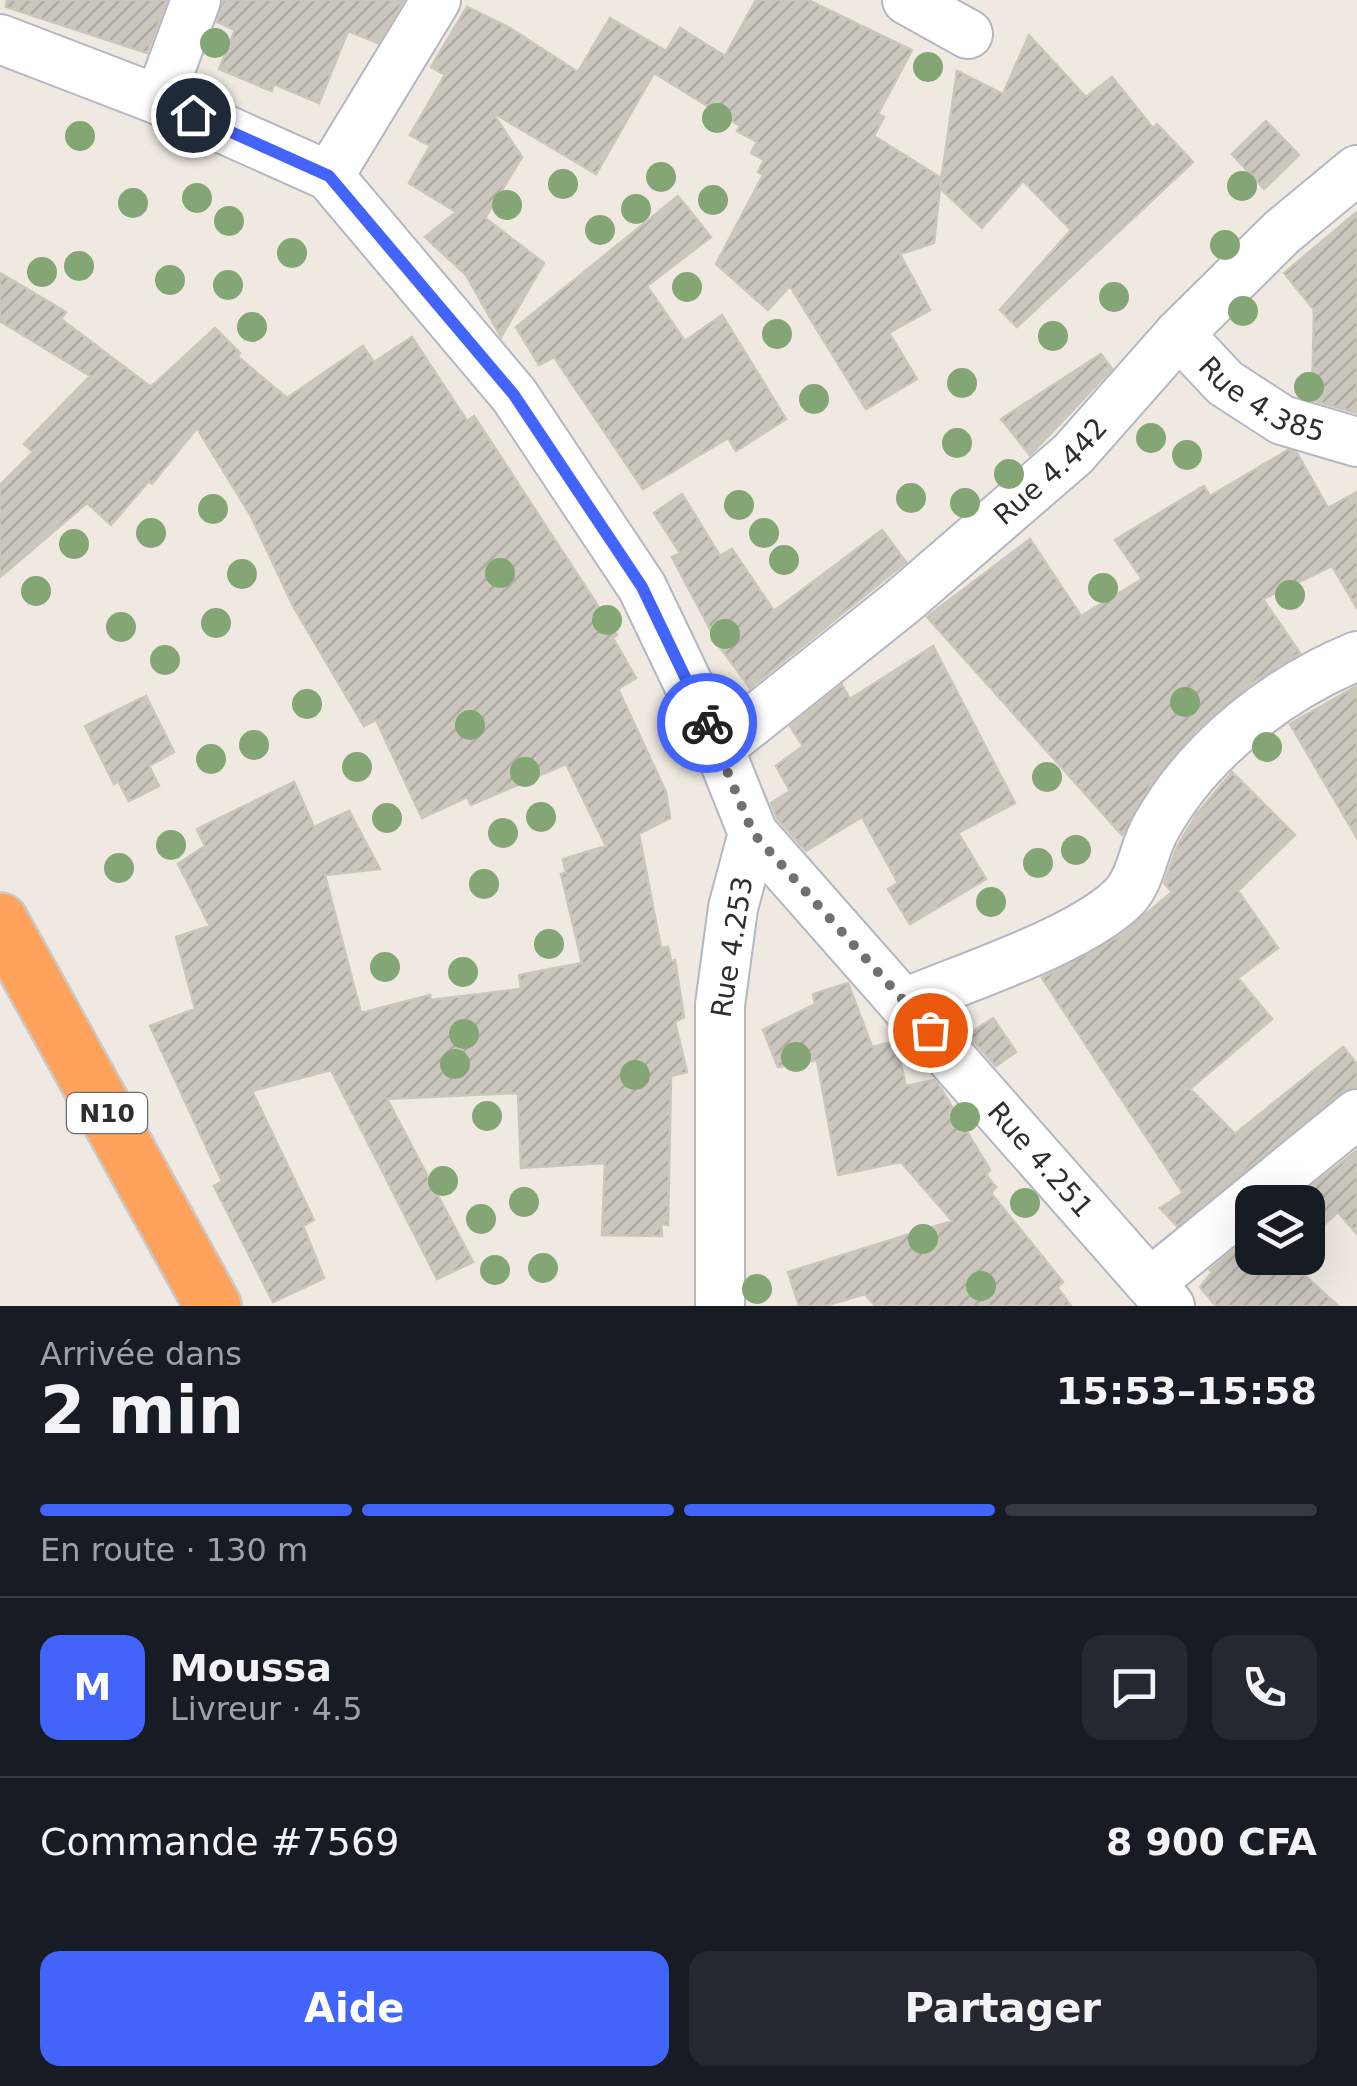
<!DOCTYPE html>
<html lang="fr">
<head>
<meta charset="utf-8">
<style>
	:root { --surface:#171b24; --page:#242831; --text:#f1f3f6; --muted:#9ea1a6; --line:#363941; --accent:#4264fb }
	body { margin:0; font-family:"DejaVu Sans",sans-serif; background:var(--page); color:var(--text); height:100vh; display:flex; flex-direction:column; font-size:38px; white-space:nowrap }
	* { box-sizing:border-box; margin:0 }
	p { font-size:32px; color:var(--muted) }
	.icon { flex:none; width:55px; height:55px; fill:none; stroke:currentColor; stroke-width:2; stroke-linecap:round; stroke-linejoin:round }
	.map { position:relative; height:1306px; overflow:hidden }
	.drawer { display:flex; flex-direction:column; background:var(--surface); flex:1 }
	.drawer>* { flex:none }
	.buttons { position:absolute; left:1235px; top:1185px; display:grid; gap:20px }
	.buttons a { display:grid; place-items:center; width:90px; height:90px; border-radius:20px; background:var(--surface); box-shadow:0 10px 40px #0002; font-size:50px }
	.pin { position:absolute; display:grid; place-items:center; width:85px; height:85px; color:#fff; margin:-42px; border:5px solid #fff; border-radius:50%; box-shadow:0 2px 10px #0007 }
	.courier { position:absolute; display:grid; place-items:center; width:100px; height:100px; margin:-50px; border:8px solid #4264fb; border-radius:50%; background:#fff; color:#222; box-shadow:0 2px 12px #0007 }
	.summary em { font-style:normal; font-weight:600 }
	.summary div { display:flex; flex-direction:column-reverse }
	.summary { display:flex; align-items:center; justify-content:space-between; height:170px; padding:0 40px }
	h1 { font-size:65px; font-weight:600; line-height:75px }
	.bar { display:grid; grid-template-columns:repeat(4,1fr); gap:15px 10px; align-content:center; height:120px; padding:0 40px }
	.bar i { height:12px; border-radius:8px; background:var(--line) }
	.bar .selected { background:var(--accent) }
	.bar p { grid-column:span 4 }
	.line { display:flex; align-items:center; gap:25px; padding:0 40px; border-top:2px solid var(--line) }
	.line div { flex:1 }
	.round { display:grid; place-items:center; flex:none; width:105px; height:105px; border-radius:20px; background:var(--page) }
	.button { display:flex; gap:20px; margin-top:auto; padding:20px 40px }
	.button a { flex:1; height:115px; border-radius:20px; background:var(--accent); color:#fff; font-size:40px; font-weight:600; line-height:115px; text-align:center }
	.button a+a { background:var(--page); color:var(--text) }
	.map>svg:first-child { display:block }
	.building { fill:url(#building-hatch); stroke:#cbc5ba; stroke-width:2.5 }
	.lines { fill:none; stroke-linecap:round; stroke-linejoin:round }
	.street-casing { stroke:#b4b7c1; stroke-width:52 }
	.highway-casing { stroke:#c9c9c9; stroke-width:60 }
	.street { stroke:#fff; stroke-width:48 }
	.highway { stroke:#ffa35c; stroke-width:55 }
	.tree { fill:#84a574 }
	.done { stroke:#726f6d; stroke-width:10; stroke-dasharray:0 18 }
	.route { stroke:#4264fb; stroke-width:12 }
	.labels { text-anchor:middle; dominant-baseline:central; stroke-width:8; stroke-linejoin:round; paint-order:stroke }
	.shield { fill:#fff; stroke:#6d6d6d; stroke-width:2.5 }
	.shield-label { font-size:25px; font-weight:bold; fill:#2e2e2e }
	.street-label { font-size:28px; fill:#2e2e2e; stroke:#fff }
</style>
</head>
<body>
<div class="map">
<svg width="1357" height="1306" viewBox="0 0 1357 1306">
	<defs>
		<pattern id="building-hatch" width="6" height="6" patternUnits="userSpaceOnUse" patternTransform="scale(2.5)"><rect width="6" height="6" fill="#cbc7bf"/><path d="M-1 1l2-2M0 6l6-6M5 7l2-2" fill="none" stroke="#afaba4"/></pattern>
	</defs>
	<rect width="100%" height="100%" fill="#efe9e1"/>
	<path class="building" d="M7,0H167L147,53L6,7Z
		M223,0H404L378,43L348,31L319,103L274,84L272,91L219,69L235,30L217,22Z
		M756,0H808L912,50L878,114L884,117L874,136L941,178L934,243L900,254L930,310L889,333L917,379L866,409L790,286L768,310L716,264L763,175L758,172L764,160L751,153L757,142L737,131L740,126L654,73L596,174L492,112L522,157L485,218L544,263L501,337L466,275L425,237L456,212L409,183L430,146L410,135L445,75L431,67L467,7L510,28L578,72L610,18L666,51L680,28L725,56Z
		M1029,35L1086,97L1112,77L1153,128L1157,124L1193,162L1017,327L1000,310L1071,230L1023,181L982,228L940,188L957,71L1003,94Z
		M1266,121L1299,155L1264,189L1232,154Z
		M678,196L711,237L647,286L685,341L722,315L786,419L736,451L728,438L643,489L554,357L539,365L516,327Z
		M1357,212V413L1312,400L1314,310L1284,273Z
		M0,273L66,312L61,319L151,387L215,328L240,353L237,356L287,398L363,346L374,362L412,337L467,421L474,416L617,635L613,638L636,678L618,689L666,792L670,818L639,834L661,948L668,947L671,961L675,960L684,1017L675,1022L687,1072L671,1076L668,1225L661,1224L662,1236L602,1235L605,1163L521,1168L518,1093L387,1099L473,1262L437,1279L331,1070L252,1091L314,1220L303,1226L324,1278L273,1302L214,1186L222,1181L150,1026L195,1009L176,937L210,926L178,864L205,846L197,829L294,782L314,827L349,811L380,869L325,875L361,1013L430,995L431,1000L521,989L519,975L582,963L561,874L566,873L563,859L606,846L566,764L471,805L467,797L422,818L376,720L364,726L293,606L251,516L197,428L152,484L149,481L111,525L87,503L0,577V485L33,452L24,444L90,376L0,321Z
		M1101,354L1112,369L1030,455L1001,419Z
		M1288,450L1297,453L1328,508L1357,492V608L1332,566L1263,599L1300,653L1253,682L1197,729L1151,784L1122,835L927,617L1030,539L1081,616L1142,579L1115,540L1204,486L1210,496Z
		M682,494L720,556L732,549L774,611L882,530L906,562L750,688L719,646L672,557L680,553L654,513Z
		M933,646L1015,803L958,833L986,879L910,924L888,889L898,883L862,817L806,851L777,818L771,803L790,791L776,766L803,746L790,726L842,685L850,699Z
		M1357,686V838L1290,724Z
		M146,696L174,752L149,766L159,786L129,801L118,781L114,784L85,726Z
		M1232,772L1295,835L1238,891L1278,948L1238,978L1272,1019L1190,1089L1235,1134L1343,1047L1357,1064V1087L1340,1093L1177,1226L1160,1208L1183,1193L1042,978L1121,935L1172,892L1164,883L1177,847L1196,815Z
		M848,983L872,1047L896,1041L906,1086L934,1080L940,1087L990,1170L986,1175L996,1187L991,1193L1063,1282L1057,1287L1071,1306H875L865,1294L825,1306H799L788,1272L952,1221L901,1162L838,1175L817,1060L778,1067L763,1030L815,1004L813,994Z
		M993,1018L1016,1052L996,1066L968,1035Z
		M1357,1150V1234L1338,1212L1308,1239V1202H1292Z
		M1252,1235V1258H1286L1338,1306H1216L1200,1287L1212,1272L1210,1270Z"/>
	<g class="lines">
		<g class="street-casing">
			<g id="street">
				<path d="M907,0L968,34"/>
				<path d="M0,39L159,100L329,176L514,395L642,587L719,748L753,833L733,908L720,1005V1306"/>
				<path d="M159,100L196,0"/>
				<path d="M329,176L436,0"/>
				<path id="s1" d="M1179,334L1225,383L1282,420L1357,442"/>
				<path id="s2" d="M719,748L902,602L1073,454L1179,334L1282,232L1357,170"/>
				<path id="s3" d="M753,833L1170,1306"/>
				<path d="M905,1003C965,977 1083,940 1125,896C1142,877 1143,849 1156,827C1199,750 1277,689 1357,656"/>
				<path d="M1150,1283L1357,1114"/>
			</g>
		</g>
		<g class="highway-casing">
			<path id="highway" d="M0,921L213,1306"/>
		</g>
		<use href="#street" class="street"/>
		<use href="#highway" class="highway"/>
	</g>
	<g class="tree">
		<circle cx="215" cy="43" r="15"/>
		<circle cx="928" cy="67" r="15"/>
		<circle cx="717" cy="118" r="15"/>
		<circle cx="80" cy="136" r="15"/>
		<circle cx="661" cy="177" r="15"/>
		<circle cx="563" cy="184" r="15"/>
		<circle cx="1242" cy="186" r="15"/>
		<circle cx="197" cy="198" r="15"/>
		<circle cx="713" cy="200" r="15"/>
		<circle cx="133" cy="203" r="15"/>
		<circle cx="507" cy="205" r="15"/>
		<circle cx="636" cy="209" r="15"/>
		<circle cx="229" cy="221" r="15"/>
		<circle cx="600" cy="230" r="15"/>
		<circle cx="1225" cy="245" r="15"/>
		<circle cx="292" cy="253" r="15"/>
		<circle cx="79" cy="266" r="15"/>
		<circle cx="42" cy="272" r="15"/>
		<circle cx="170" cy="280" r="15"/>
		<circle cx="228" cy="285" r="15"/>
		<circle cx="687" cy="287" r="15"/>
		<circle cx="1114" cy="297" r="15"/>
		<circle cx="1243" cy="311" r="15"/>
		<circle cx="252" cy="327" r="15"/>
		<circle cx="777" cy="334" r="15"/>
		<circle cx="1053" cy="336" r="15"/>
		<circle cx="962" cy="383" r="15"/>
		<circle cx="1309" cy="387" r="15"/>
		<circle cx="814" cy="399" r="15"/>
		<circle cx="1151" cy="438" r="15"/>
		<circle cx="957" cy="443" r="15"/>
		<circle cx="1187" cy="455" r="15"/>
		<circle cx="1009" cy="474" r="15"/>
		<circle cx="911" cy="498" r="15"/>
		<circle cx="965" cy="503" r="15"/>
		<circle cx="739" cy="505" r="15"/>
		<circle cx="213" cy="509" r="15"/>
		<circle cx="151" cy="533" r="15"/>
		<circle cx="764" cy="533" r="15"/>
		<circle cx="74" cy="544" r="15"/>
		<circle cx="784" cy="560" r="15"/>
		<circle cx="500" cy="573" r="15"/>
		<circle cx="242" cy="574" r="15"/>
		<circle cx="1103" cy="588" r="15"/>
		<circle cx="36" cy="591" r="15"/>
		<circle cx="1290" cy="595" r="15"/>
		<circle cx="607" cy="620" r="15"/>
		<circle cx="216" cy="623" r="15"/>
		<circle cx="121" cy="627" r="15"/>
		<circle cx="725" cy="634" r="15"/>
		<circle cx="165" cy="660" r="15"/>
		<circle cx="1185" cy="702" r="15"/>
		<circle cx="307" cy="704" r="15"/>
		<circle cx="470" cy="725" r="15"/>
		<circle cx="254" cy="745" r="15"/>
		<circle cx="1267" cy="747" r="15"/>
		<circle cx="211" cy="759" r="15"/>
		<circle cx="357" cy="767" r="15"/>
		<circle cx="525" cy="772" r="15"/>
		<circle cx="1047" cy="777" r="15"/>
		<circle cx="541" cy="817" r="15"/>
		<circle cx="387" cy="818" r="15"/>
		<circle cx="503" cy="833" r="15"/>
		<circle cx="171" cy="845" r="15"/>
		<circle cx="1076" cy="850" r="15"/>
		<circle cx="1038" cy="863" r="15"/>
		<circle cx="119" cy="868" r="15"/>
		<circle cx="484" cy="884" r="15"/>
		<circle cx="991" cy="902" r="15"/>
		<circle cx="549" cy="944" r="15"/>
		<circle cx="385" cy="967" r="15"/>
		<circle cx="463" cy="972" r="15"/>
		<circle cx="464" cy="1034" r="15"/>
		<circle cx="796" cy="1057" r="15"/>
		<circle cx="455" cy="1064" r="15"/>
		<circle cx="635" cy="1075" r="15"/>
		<circle cx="487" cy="1116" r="15"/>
		<circle cx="965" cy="1117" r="15"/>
		<circle cx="443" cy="1181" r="15"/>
		<circle cx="524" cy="1202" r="15"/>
		<circle cx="1025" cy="1203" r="15"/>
		<circle cx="481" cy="1219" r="15"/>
		<circle cx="923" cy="1239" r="15"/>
		<circle cx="543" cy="1268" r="15"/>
		<circle cx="495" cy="1270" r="15"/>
		<circle cx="981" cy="1286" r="15"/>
		<circle cx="757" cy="1289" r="15"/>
	</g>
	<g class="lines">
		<path class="done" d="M707,723L753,833L930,1030"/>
		<path class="route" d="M193,115L329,176L514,395L642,587L707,723"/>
	</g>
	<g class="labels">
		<rect class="shield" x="67" y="1093" width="80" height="40" rx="8"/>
		<g class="shield-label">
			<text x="107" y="1113">N10</text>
		</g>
		<g class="street-label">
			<text stroke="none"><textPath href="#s1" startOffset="108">Rue 4.385</textPath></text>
			<text stroke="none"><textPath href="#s2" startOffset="432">Rue 4.442</textPath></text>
			<text transform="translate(732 947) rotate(-81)">Rue 4.253</text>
			<text stroke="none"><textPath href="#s3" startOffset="435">Rue 4.251</textPath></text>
		</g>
	</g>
</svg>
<div class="buttons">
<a><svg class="icon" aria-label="layers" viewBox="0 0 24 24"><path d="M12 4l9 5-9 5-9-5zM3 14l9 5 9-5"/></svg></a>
</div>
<div class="pin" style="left:930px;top:1030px;background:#ea580c"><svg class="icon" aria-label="bag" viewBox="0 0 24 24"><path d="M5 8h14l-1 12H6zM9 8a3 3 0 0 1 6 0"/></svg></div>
<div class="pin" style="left:193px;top:115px;background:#1f2937"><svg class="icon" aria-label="home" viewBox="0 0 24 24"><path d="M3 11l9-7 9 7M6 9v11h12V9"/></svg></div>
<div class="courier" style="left:707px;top:723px"><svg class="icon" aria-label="bike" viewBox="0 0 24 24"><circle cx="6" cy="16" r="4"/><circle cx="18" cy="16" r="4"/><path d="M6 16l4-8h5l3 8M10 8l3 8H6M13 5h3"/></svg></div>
</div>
<section class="drawer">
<div class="summary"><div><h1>2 min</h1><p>Arrivée dans</p></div><em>15:53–15:58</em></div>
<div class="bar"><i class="selected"></i><i class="selected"></i><i class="selected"></i><i></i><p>En route · 130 m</p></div>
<div class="line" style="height:180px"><b class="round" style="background:var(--accent);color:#fff">M</b><div><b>Moussa</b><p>Livreur · 4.5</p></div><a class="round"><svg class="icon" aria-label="chat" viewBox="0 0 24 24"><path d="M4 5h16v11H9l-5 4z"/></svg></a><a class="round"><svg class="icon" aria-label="phone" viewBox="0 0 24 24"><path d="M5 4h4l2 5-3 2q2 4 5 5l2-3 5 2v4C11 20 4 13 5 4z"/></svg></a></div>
<div class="line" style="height:130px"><div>Commande #7569</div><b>8 900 CFA</b></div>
<div class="button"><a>Aide</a><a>Partager</a></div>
</section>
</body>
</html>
